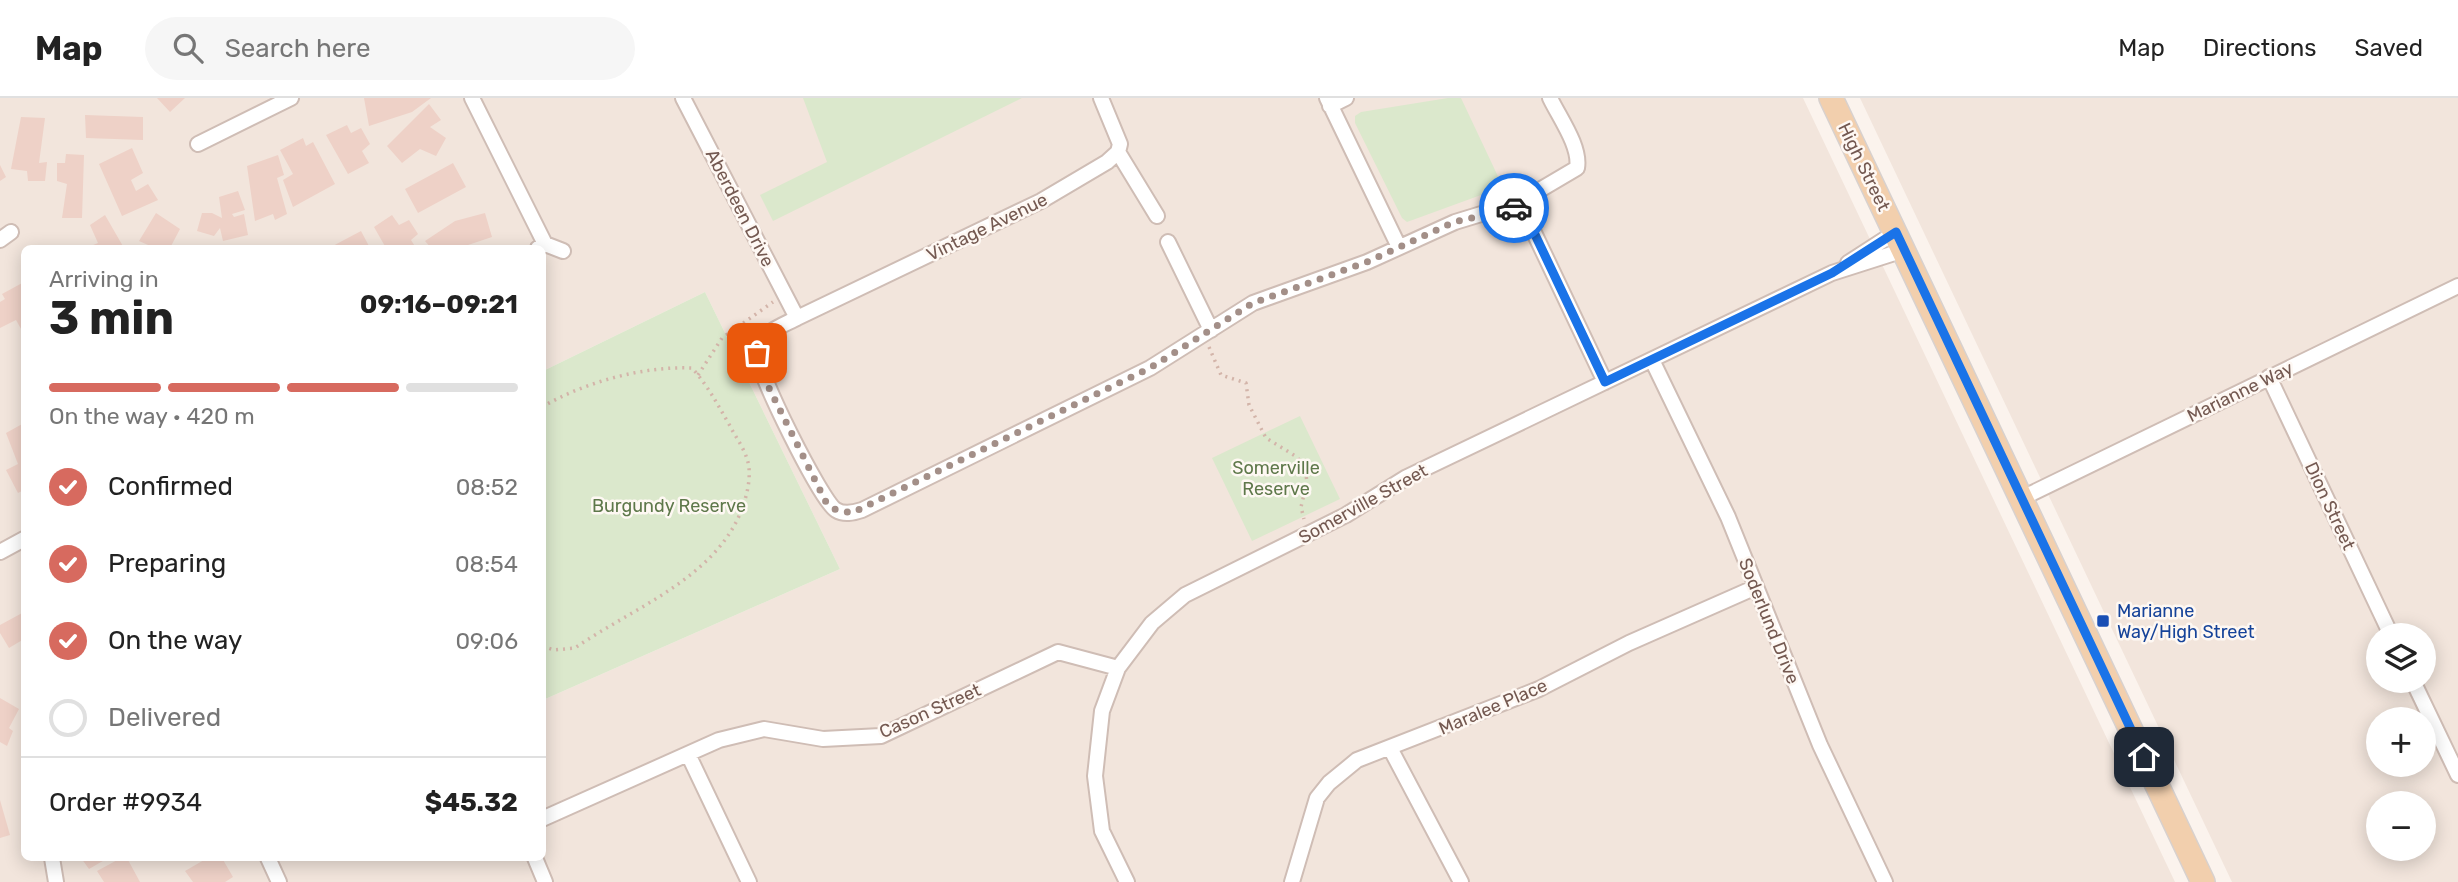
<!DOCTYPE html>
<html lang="en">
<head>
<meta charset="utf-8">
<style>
	:root { --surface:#fff; --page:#f6f6f6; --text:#222; --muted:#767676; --line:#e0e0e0; --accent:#d76a5f }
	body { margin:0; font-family:Rubik,sans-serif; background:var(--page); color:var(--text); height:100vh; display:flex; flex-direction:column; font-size:26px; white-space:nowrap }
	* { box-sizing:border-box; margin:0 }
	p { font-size:23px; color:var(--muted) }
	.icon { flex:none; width:38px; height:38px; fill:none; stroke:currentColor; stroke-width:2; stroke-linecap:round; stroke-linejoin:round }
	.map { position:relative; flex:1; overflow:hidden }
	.details { position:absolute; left:21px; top:147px; width:525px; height:616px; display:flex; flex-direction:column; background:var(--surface); border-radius:10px; box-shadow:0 4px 18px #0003 }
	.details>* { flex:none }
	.controls { position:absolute; left:2366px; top:525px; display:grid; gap:14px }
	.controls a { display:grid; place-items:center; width:70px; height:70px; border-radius:50%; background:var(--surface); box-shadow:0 4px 18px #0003; font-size:35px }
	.pin { position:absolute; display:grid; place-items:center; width:60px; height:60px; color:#fff; margin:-30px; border-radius:14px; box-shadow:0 4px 10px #0006 }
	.courier { position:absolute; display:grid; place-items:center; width:70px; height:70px; margin:-35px; border:5px solid #1a73e8; border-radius:50%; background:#fff; color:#222; box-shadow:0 2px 9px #0007 }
	.summary em { font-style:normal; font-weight:700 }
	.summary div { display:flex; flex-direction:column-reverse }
	.summary { display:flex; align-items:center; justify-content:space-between; height:119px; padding:0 28px }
	h1 { font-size:46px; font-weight:700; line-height:52px }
	.bar { display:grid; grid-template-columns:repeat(4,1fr); gap:10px 7px; align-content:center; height:84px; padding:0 28px }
	.bar i { height:9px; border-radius:5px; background:var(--line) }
	.bar .active { background:var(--accent) }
	.bar p { grid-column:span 4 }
	.line { display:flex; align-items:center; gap:18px; padding:0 28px; border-top:2px solid var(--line) }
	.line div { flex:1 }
	ol { padding:0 28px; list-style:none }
	li { display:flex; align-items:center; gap:21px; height:77px }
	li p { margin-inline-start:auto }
	li .icon { padding:7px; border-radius:50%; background:var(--accent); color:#fff; stroke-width:4 }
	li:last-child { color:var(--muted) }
	li i { width:38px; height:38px; border:4px solid var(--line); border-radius:50% }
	header { display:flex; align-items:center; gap:42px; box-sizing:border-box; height:98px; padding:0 35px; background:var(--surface); border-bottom:2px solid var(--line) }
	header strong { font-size:33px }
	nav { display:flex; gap:38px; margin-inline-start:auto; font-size:24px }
	.search { width:490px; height:63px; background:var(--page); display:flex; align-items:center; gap:18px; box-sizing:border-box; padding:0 24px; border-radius:38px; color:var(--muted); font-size:26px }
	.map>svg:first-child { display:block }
	.residential { fill:#f2e5dc; fill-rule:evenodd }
	.green { fill:#dbe8cc }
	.building { fill:#eed1c7 }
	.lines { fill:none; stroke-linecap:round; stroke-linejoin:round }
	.street-casing { stroke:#cfbdb5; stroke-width:18 }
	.primary-casing { stroke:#d8d1ce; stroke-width:26 }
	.path { stroke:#d3b4a9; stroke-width:3.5; stroke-dasharray:2 5; stroke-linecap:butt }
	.street { stroke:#fff; stroke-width:14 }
	.primary { stroke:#f2cfad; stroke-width:23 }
	.done { stroke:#a38f88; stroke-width:7; stroke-dasharray:0 12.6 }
	.route { stroke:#1a73e8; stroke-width:9 }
	.transit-dot { fill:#1a4fb4; stroke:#fef8f3; stroke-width:2.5 }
	.labels { text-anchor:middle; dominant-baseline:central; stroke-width:5; stroke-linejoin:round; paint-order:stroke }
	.street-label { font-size:18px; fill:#745951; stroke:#fef8f3 }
	.park-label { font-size:18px; fill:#5e784a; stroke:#fef8f3 }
	.transit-label { font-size:18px; fill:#164399; stroke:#fef8f3; text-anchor:start }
</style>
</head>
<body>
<header>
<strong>Map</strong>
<div class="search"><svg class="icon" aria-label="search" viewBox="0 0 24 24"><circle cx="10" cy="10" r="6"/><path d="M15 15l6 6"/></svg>Search here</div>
<nav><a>Map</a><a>Directions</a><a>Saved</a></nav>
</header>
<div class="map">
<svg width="2458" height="784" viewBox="0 0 2458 784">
	<rect width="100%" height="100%" fill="#fbf3ed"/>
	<path class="residential" d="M0,0H1803L2175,784H0ZM24,150H542L543,273L705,194L840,471L543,602L542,760H24Z
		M1860,0H2458V784H2232ZM2378,537H2424V583H2378ZM2378,621H2424V667H2378ZM2378,705H2424V751H2378Z"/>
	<path class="green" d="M803,0H1022L773,123L760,97L827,64Z
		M1448,0H1461L1503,89L1407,124L1402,120L1355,25V18L1361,14Z
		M705,194L840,471L543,602V273Z
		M1300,318L1340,401L1252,443L1212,360Z"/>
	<path class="building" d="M157,0H185L170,14Z
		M364,0H431L412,14L369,28Z
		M429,6L441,22L430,29L446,40L436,58L420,51L402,65L387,48Z
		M85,17L143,19V42L86,40Z
		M21,19L45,20L39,65L47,64L45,83H28L27,73L11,71Z
		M347,27L351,35L361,30L370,46L362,53L369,65L348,76L326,37Z
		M303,40L306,48L313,44L335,86L293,109L283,82L293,76L280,52Z
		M132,50L143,75L131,82L136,93L148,86L158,102L122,118L99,66Z
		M66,56L84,57L82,120H62L67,86L57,83V65H65Z
		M278,57L284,77L277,80L287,116L275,122L273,116L255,123L247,68Z
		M453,65L466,89L418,115L405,91Z
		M0,67L6,79L0,83Z
		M238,93L245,112L232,116L234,119L244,116L248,137L223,143L220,130L214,138L197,133L202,115H212L222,120L219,99Z
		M156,115L180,131L170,150H155L139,143Z
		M485,115L492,139L459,150H431L425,143L455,123Z
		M105,117L124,150H86L98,145L90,127Z
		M392,117L399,127L409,122L418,136L411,142L416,150H386L374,129Z
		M361,133L370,150H329Z
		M24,184V236L16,222L0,230V204L5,201L2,196Z
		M24,325V392L18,395L6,372L18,366L6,335Z
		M24,514V541L9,550L0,535V527Z
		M0,600L19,611L9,630L13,633L7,648L0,644Z
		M0,702L10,737L0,740Z
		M81,760H108L89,771Z
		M121,760H127L140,784H104L97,773Z
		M202,760H222L233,779L225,784H193L185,773L204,762Z"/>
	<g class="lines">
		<g class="street-casing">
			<path id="street" d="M472,0L545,146
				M683,0L797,220
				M1101,0L1120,46L1118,54L1107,64L1041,103L797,220C782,228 761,234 757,254C755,270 821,403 836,412C844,417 853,415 862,412L1150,270L1253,205L1367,164L1455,124L1504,109H1514L1521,114L1538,93L1577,70C1581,49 1559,19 1550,0
				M1327,0L1399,149
				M1330,8L1346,0
				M198,46L291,0
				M1118,54L1157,118
				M1521,114L1529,124L1605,284
				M0,142L11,134
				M1168,144L1211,232
				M538,150L545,146L563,153
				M1848,165L1896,134
				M1652,262L1728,419L1820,647L1885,784
				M2269,279L2391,537
				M2022,400L2458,188
				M0,454L24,441
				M2413,583L2458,677
				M1390,650L1461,784
				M688,656L749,784
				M542,721L719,642L764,631L823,641L881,638L1058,554L1118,570
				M52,760L56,784
				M268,760L279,784
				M535,760L545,784
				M1127,784L1102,733L1095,678L1102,613L1118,570L1152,525L1185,497L1346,417L1407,379L1605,284L1832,175L1904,152
				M1292,784L1317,700L1329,685L1357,662L1539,591L1629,545L1756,489"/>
		</g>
		<g class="primary-casing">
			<path id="primary" d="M1831,0L2203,784"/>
		</g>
		<path class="path" d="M1209,249L1221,277L1246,285L1249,307L1266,340L1297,359L1305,370L1307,384L1301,409L1304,421
			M698,277L722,240L773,204
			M542,309C585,284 643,268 692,270C708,288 718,307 730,328C735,338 744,350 747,361C751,372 749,387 746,398C726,477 635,508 575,550L554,552L542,548"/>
		<use href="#street" class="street"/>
		<use href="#primary" class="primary"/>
	</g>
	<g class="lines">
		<path class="done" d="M757,255L762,276L826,404L836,412L852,415L1150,270L1253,205L1367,164L1454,124L1514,110"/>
		<path class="route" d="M1514,110L1529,124L1605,284L1832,175L1896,134L2144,659"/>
	</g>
	<rect class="transit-dot" x="2096" y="516" width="14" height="14" rx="3.5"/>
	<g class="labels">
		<g class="street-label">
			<text transform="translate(1864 69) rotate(64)">High Street</text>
			<text transform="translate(740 110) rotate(63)">Aberdeen Drive</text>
			<text transform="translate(987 129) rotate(-26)">Vintage Avenue</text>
			<text transform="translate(2240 294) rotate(-26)">Marianne Way</text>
			<text transform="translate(1363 406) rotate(-29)">Somerville Street</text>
			<text transform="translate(2330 408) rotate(65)">Dion Street</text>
			<text transform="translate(1769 523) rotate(68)">Soderlund Drive</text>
			<text transform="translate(1493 609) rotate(-23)">Maralee Place</text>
			<text transform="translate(930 613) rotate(-24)">Cason Street</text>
		</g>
		<g class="park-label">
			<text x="1276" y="370">Somerville<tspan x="1276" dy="21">Reserve</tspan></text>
			<text x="669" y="408">Burgundy Reserve</text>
		</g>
		<g class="transit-label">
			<text x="2117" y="513">Marianne<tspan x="2117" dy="21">Way/High Street</tspan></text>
		</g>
	</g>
</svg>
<div class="controls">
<a><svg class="icon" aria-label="layers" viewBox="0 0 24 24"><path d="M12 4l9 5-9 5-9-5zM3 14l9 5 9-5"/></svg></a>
<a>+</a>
<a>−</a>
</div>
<div class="pin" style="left:757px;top:255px;background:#ea580c"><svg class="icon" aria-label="bag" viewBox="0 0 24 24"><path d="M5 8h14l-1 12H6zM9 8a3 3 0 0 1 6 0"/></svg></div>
<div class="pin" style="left:2144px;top:659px;background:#1f2937"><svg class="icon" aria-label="home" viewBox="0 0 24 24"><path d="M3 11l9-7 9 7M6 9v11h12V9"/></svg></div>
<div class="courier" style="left:1514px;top:110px"><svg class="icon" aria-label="car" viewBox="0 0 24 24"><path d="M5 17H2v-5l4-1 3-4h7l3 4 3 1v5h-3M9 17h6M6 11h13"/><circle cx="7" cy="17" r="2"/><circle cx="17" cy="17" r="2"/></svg></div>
<section class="details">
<div class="summary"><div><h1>3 min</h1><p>Arriving in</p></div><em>09:16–09:21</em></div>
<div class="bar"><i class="active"></i><i class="active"></i><i class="active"></i><i></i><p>On the way · 420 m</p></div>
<ol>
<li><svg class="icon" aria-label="check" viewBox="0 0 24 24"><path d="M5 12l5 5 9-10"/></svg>Confirmed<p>08:52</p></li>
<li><svg class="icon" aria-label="check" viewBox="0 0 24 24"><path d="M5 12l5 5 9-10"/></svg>Preparing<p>08:54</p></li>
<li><svg class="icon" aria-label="check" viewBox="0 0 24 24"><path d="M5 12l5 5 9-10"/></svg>On the way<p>09:06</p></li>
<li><i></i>Delivered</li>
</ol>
<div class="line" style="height:91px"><div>Order #9934</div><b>$45.32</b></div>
</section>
</div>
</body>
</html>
